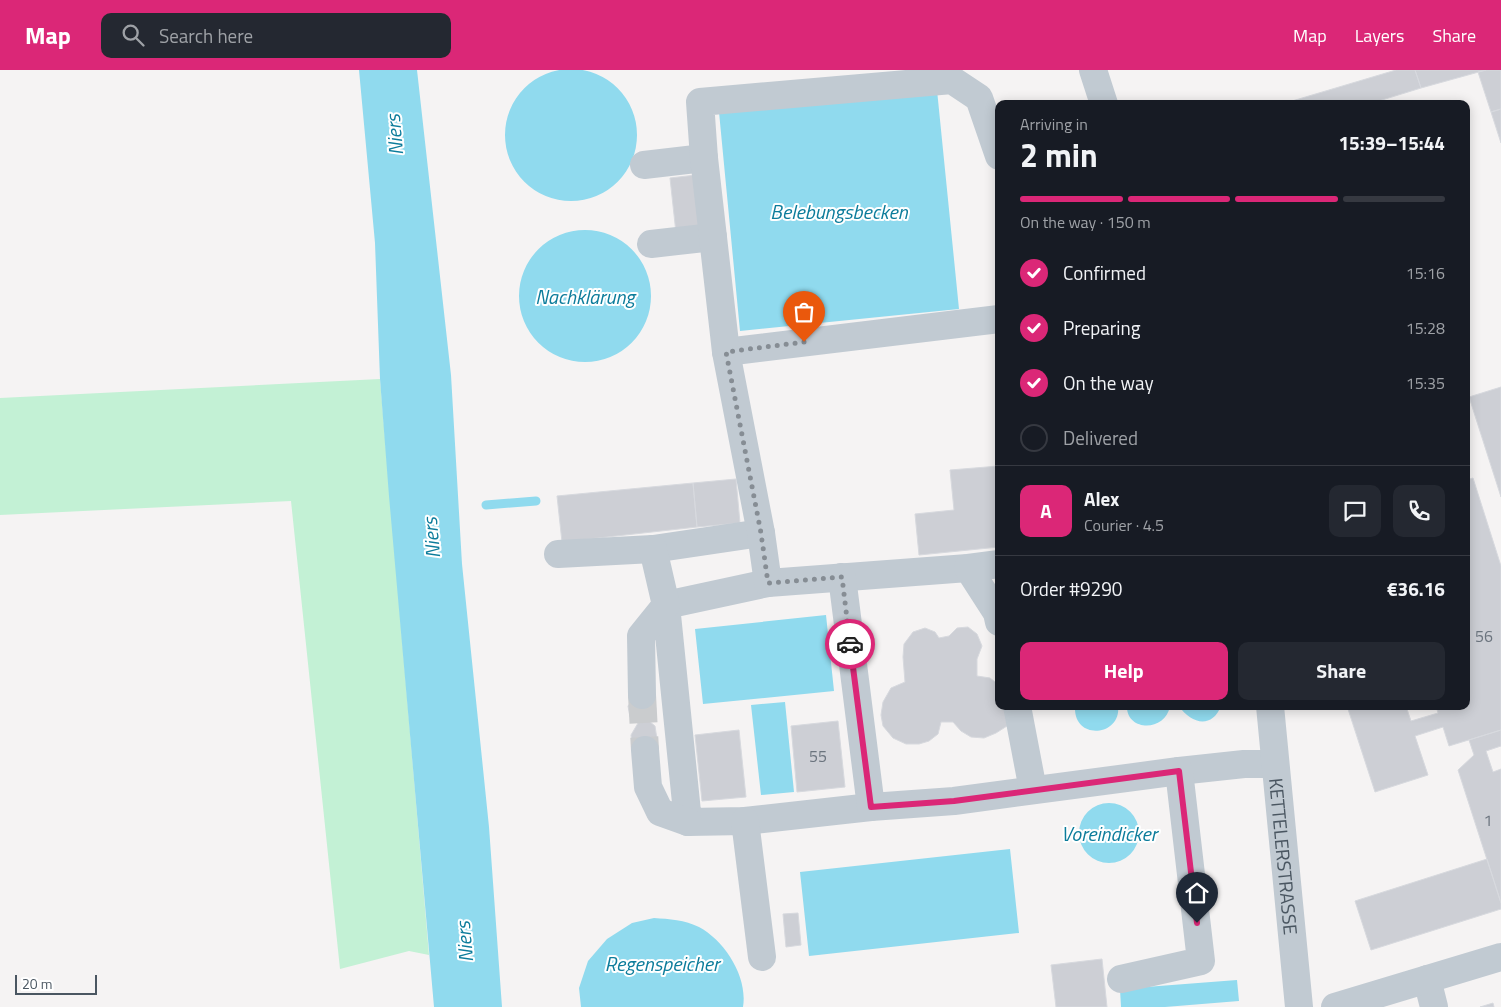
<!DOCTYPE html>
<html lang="en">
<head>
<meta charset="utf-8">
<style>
	:root { --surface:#171b24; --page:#242831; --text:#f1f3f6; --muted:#9ea1a6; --line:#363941; --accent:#db2777 }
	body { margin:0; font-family:"Titillium Web",sans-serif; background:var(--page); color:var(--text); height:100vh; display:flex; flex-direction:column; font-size:19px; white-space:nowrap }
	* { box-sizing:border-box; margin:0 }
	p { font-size:16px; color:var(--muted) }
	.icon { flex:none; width:28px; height:28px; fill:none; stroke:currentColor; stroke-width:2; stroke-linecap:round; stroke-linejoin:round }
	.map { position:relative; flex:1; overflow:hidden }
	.panel { position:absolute; left:995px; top:30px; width:475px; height:610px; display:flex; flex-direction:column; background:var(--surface); border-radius:10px; box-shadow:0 2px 12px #0003 }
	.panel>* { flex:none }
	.scale { position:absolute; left:15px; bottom:12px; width:82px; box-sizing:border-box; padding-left:5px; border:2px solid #4a5661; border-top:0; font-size:14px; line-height:18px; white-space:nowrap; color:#4a5661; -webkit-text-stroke:4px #fff; paint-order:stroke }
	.pin { position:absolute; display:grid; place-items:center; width:42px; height:42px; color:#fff; margin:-51px -21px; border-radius:50% 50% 50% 0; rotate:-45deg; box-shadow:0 0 5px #0007 }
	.pin .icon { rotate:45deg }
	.courier { position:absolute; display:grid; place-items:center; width:50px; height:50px; margin:-25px; border:4px solid #db2777; border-radius:50%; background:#fff; color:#222; box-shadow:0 1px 6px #0007 }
	.head em { font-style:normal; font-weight:700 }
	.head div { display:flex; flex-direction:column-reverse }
	.head { display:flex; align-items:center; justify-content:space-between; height:85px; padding:0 25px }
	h1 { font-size:32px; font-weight:700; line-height:38px }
	.bar { display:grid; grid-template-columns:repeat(4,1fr); gap:8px 5px; align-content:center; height:60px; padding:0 25px }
	.bar i { height:6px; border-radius:4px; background:var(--line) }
	.bar .selected { background:var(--accent) }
	.bar p { grid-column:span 4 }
	.line { display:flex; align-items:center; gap:12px; padding:0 25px; border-top:1px solid var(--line) }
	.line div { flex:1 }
	.round { display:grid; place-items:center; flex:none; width:52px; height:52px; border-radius:10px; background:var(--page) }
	ol { padding:0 25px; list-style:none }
	li { display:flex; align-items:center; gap:15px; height:55px }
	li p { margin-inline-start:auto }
	li .icon { padding:5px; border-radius:50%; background:var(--accent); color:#fff; stroke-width:4 }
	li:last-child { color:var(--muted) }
	li i { width:28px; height:28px; border:2px solid var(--line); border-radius:50% }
	.primary-button { display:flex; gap:10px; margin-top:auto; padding:10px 25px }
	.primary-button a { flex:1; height:58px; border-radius:10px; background:var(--accent); color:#fff; font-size:20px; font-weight:700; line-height:58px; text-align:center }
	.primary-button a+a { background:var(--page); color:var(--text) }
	header { display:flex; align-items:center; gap:30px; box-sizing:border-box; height:70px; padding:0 25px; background:var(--accent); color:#fff }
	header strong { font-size:24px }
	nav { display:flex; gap:28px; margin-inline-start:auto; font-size:18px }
	.search { width:350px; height:45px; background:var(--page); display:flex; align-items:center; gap:12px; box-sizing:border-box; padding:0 18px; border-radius:10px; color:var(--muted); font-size:19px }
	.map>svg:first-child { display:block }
	.green { fill:#c3f1d5 }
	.water { fill:#90daee }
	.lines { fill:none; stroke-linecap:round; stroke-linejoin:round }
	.stream { stroke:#90daee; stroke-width:9 }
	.building { fill:#cdcfd5; stroke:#d7d9de }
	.minor-tunnel { stroke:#caccce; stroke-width:28; stroke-dasharray:28 14; stroke-linecap:butt }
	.minor { stroke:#c1cad2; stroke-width:28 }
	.done { stroke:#868d94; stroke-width:5; stroke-dasharray:0 9 }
	.route { stroke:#db2777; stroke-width:6 }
	.labels { text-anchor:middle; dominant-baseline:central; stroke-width:4; stroke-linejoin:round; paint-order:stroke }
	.number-label { font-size:16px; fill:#6b747e }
	.street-label { font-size:19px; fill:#4a5661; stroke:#fff }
	.water-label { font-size:20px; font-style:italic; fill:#0c7c9b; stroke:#fff }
</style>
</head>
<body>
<header>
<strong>Map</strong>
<div class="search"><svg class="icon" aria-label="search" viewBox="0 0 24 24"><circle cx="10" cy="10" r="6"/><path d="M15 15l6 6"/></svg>Search here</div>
<nav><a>Map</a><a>Layers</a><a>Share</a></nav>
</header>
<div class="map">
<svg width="1501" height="937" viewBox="0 0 1501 937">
	<rect width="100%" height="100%" fill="#f5f3f3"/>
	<path class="green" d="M380,309L429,885L409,881L340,899L291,431L0,445V328Z"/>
	<path class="water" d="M505 65a66 66 0 1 1 132 0a66 66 0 1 1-132 0Z
		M359,0H417L451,305L462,494L489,757L502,937H434L389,426L380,309L375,173Z
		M937,20L959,239L740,261L719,42Z
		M519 226a66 66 0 1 1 132 0a66 66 0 1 1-132 0Z
		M826,545L834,621L703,634L695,559Z
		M785,632L794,722L761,725L751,635Z
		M1075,636H1118C1122,666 1073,672 1075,636Z
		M1127,636H1170C1165,663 1126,661 1127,636Z
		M1179,636H1221C1212,659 1191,654 1179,636Z
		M1079 763a30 30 0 1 1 60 0a30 30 0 1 1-60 0Z
		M1010,779L1019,863L809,886L800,802Z
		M654,848C669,849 685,850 699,857C725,871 748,907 743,937H581L579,918L588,891L607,869L632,853Z
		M1237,910L1239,931L1165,937H1121L1120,919Z"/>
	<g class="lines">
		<path class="stream" d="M486,435L536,431"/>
	</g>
	<path class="building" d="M1396,0H1415L1421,18L1369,34H1282Z
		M1415,0H1486L1421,18Z
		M1486,0H1501V39L1491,42L1478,2Z
		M1501,39V73L1491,42Z
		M696,105L702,160L676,163L670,108Z
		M1501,317V427L1469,327Z
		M999,396V477L919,485L915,444L954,440L950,400Z
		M1473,408L1501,496V660L1449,676L1443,657L1415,666L1428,705L1375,722L1347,636H1406L1411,651L1438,643L1436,636H1466V410Z
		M736,409L740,453L697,457L693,413Z
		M693,413L697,457L562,472L557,426Z
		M968,557L977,564L982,576L977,589V606L990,608L999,615V636H1010V643L1007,656L996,663L984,668L971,667L961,661L953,652H941L938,664L929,671L919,674H906L893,668L883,656L881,645L883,632L891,618L905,612L903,587L904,574L913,562L925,558L935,562L939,568L949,566L957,558Z
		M634,628L654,631L656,639L655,646L649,651L655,656L657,669L653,678H639L632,673L631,665L638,653L630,647L628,636Z
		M838,651L845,717L797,722L791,656Z
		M739,660L746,727L702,731L695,665Z
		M1501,660V676L1486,681L1493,702L1501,699V833L1458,700L1474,685L1469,670Z
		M1487,789L1501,833V839L1371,880L1355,831Z
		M798,843L801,875L786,877L783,844Z
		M1102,889L1107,937H1056L1051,895Z
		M1493,933L1494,937H1480Z"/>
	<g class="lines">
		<path class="minor-tunnel" d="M642,625L645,680"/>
		<g class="minor">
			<path d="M1093,0L1104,34"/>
			<path d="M644,95L704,88"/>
			<path d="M651,174L713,167"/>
			<path d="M726,282L999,249"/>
			<path d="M558,484L653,479L761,463"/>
			<path d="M999,494L968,498L768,513L666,535L688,752L745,751L871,737L954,731L1179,701L1244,694H1275"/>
			<path d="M968,498L997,543L999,552"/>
			<path d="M842,507L871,737"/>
			<path d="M768,513L761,463L726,282L704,88L700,32L952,10L979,28L999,86"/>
			<path d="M642,625L641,566L666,535L653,479"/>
			<path d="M1017,636L1033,720"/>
			<path id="s1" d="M1270,636L1299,937"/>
			<path d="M645,680L648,717L660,742L688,752"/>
			<path d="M745,751L762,887"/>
			<path d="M1121,909L1201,891L1179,701"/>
			<path d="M1427,909L1434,937"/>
			<path d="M1335,937L1501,887"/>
		</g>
	</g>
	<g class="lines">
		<path class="done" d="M804,272L726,282L761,463L768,513L842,507L850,574"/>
		<path class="route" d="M850,574L871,737L954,731L1179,701L1197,853"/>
	</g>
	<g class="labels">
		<g class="number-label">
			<text x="1484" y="566">56</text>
			<text x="818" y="686">55</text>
			<text x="1488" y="750">1</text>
		</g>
		<g class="street-label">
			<text stroke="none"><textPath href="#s1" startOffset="151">KETTELERSTRASSE</textPath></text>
		</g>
		<g class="water-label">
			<text transform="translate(394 65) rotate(-95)">Niers</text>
			<text x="839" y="141">Belebungsbecken</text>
			<text x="585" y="226">Nachklärung</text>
			<text transform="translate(431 468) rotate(-95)">Niers</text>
			<text x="1109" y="763">Voreindicker</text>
			<text transform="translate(464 872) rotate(-95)">Niers</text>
			<text x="662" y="893">Regenspeicher</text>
		</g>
	</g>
</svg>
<div class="scale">20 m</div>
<div class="pin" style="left:804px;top:272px;background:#ea580c"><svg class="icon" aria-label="bag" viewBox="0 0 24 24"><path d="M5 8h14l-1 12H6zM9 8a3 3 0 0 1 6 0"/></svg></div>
<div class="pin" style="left:1197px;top:853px;background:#1f2937"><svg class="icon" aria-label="home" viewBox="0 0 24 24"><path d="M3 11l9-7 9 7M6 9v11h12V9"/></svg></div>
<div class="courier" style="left:850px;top:574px"><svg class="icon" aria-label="car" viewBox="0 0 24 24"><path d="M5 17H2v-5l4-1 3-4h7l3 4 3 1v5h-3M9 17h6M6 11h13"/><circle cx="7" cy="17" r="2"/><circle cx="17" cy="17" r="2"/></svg></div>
<section class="panel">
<div class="head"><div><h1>2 min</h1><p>Arriving in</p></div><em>15:39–15:44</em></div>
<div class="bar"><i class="selected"></i><i class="selected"></i><i class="selected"></i><i></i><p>On the way · 150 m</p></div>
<ol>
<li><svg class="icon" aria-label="check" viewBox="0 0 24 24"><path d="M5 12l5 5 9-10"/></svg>Confirmed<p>15:16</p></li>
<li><svg class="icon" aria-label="check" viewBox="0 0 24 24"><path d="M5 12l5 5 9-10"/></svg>Preparing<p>15:28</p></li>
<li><svg class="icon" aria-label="check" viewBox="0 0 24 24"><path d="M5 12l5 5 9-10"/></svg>On the way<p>15:35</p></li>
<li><i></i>Delivered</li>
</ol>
<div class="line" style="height:90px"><b class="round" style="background:var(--accent);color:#fff">A</b><div><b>Alex</b><p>Courier · 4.5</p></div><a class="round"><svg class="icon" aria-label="chat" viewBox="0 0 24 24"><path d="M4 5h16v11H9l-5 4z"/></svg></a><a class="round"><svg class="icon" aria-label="phone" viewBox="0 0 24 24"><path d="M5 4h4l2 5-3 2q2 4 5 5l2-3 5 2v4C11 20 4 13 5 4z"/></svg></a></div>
<div class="line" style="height:65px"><div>Order #9290</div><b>€36.16</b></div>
<div class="primary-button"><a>Help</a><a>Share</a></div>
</section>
</div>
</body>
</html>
